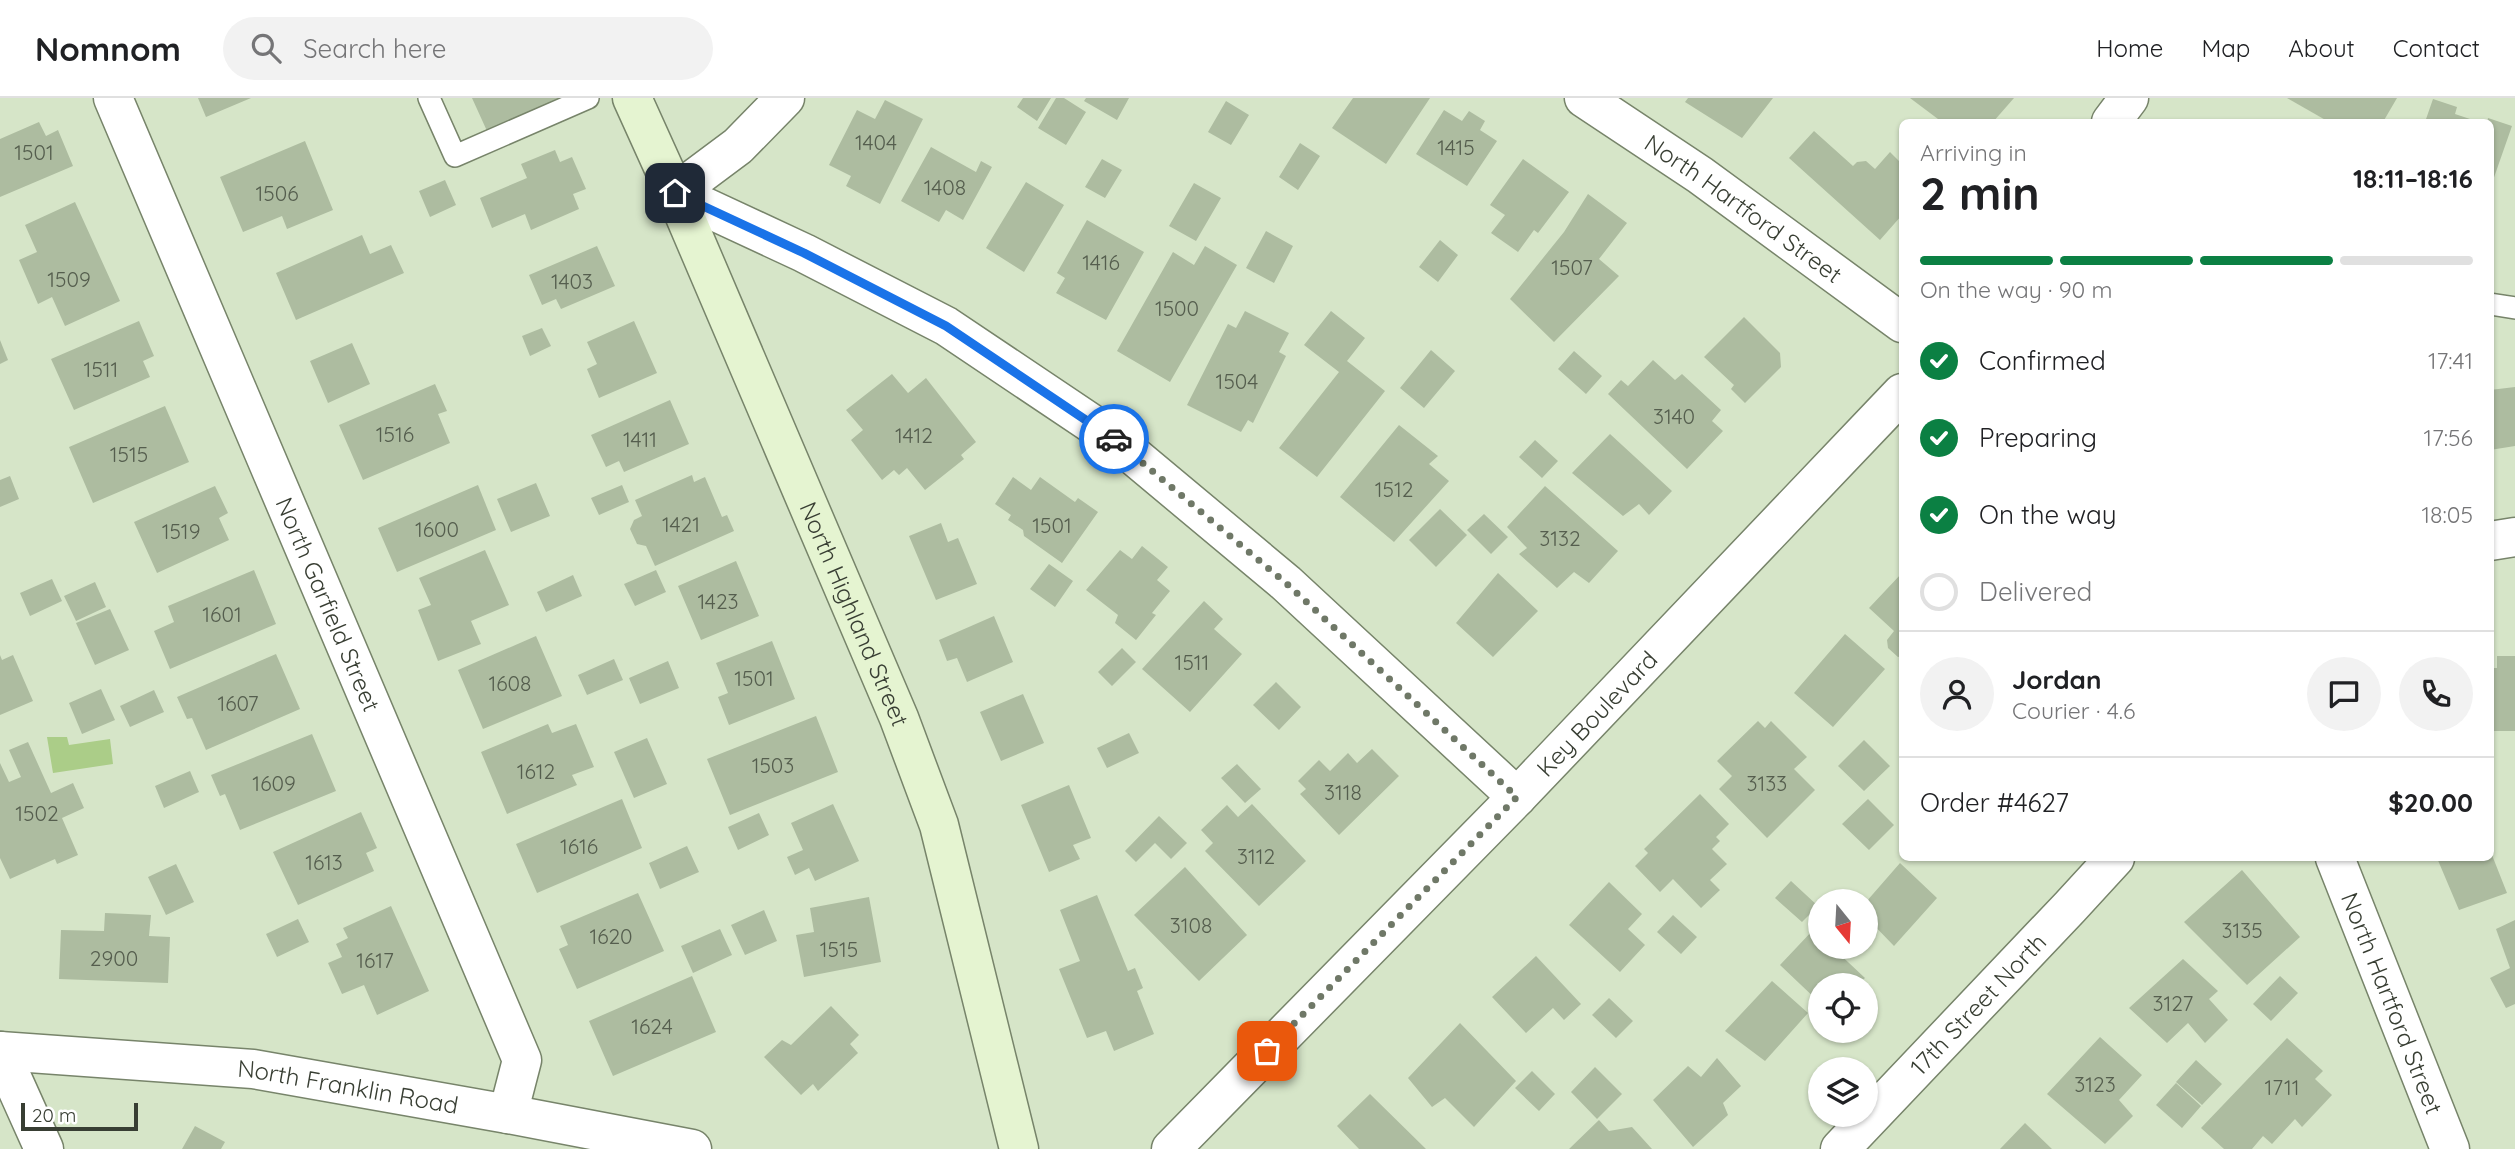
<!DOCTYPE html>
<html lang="en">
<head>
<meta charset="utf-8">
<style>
	:root { --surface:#fff; --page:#f2f2f2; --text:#202124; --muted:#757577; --line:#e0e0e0; --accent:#0b8043 }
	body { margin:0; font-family:Quicksand,sans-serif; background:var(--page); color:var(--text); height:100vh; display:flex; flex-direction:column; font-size:26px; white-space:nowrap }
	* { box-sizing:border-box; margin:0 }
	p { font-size:23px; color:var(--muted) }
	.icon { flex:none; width:38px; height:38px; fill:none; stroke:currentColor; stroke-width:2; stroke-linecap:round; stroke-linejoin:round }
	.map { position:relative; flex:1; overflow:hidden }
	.side { position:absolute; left:1899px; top:21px; width:595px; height:742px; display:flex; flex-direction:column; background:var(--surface); border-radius:10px; box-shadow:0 2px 5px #0004 }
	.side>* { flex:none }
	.needle { width:46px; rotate:162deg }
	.tools { position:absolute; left:1808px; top:791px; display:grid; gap:14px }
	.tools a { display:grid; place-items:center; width:70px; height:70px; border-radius:50%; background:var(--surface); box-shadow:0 2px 5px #0004; font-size:35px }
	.scale { position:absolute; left:21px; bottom:18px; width:117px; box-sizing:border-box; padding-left:7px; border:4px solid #383e33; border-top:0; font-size:19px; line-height:24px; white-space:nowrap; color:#383e33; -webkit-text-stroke:5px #fff; paint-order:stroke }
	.pin { position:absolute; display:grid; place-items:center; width:60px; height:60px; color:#fff; margin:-30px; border-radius:14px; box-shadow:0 4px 10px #0006 }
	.courier { position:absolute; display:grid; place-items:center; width:70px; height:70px; margin:-35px; border:5px solid #1a73e8; border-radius:50%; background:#fff; color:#222; box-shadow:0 2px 9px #0007 }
	.head em { font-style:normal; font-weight:700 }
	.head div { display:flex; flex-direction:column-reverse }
	.head { display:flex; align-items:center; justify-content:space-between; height:119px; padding:0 21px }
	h1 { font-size:46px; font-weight:700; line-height:52px }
	.bar { display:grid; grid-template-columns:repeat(4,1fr); gap:10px 7px; align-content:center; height:84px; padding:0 21px }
	.bar i { height:9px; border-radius:5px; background:var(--line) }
	.bar .selected { background:var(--accent) }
	.bar p { grid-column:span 4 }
	.line { display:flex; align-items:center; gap:18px; padding:0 21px; border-top:2px solid var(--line) }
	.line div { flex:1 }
	.round { display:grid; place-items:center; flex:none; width:74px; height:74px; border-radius:37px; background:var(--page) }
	ol { padding:0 21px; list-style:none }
	li { display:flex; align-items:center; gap:21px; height:77px }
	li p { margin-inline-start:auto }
	li .icon { padding:7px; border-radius:50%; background:var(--accent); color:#fff; stroke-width:4 }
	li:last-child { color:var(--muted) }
	li i { width:38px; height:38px; border:4px solid var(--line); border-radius:50% }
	header { display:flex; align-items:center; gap:42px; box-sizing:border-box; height:98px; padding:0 35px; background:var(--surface); border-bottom:2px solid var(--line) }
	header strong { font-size:33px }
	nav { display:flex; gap:38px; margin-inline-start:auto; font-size:24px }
	.search { width:490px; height:63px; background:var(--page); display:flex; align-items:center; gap:18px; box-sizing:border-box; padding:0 24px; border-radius:38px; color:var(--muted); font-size:26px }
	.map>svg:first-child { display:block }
	.water { fill:#abcd88 }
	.building { fill:#adbca0 }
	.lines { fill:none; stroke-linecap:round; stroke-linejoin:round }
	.lane-casing { stroke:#77846a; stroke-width:24 }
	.street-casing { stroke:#77846a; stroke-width:41 }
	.secondary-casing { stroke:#77846a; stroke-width:41 }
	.lane { stroke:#fff; stroke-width:21 }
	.street { stroke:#fff; stroke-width:38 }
	.secondary { stroke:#e5f4d1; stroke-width:38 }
	.done { stroke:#6f7867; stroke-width:7; stroke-dasharray:0 12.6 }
	.route { stroke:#1a73e8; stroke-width:9 }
	.labels { text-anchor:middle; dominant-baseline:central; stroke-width:5; stroke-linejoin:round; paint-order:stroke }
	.number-label { font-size:21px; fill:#555e4e }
	.street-label { font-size:24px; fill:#383e33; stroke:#fff }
</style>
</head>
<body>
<header>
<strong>Nomnom</strong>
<div class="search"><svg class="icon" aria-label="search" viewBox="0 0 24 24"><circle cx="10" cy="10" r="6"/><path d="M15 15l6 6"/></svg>Search here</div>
<nav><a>Home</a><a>Map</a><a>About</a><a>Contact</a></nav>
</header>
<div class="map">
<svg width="2515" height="1051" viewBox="0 0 2515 1051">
	<rect width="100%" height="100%" fill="#d6e5c8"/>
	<path class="water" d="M47,639H67L69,647L110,641L113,666L53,675Z"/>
	<path class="building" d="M198,0H251L206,19Z
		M472,0H558L559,2L487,33Z
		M1023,0H1051L1037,23L1017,9Z
		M1056,0H1064L1086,14L1066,47L1038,30Z
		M1086,0H1129L1117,22L1084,3Z
		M1353,0H1430L1386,66L1332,30Z
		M1688,0H1773L1742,40L1685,4Z
		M1910,0H2014L1993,24H1942Z
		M2287,0H2397L2383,24H2329Z
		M2433,1L2457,9L2455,16L2479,24H2425Z
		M885,2L923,21L880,106L846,88L851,78L829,67L857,12L875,21Z
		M1226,3L1249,17L1231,47L1208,34Z
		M1444,12L1462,23L1469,13L1485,23L1480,32L1497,43L1467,88L1416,56Z
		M2488,20L2512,28L2491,88L2490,24H2487Z
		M39,24L46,38L58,32L73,68L0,99V41Z
		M1814,33L1853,68L1857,64L1866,63L1875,71L1890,54L1902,66V117L1880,142L1789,60Z
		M305,43L333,112L287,131L282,118L243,134L220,79Z
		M1300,45L1320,58L1298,92L1279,79Z
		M931,49L976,74L981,63L992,69L963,122L946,112L939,124L901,103Z
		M555,52L560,64L572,59L586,91L573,96L579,111L531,132L525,116L492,130L480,100L527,80L521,66Z
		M1102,61L1122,72L1105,100L1085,89Z
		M1523,61L1569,94L1538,135L1534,132L1518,154L1491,135L1505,117L1490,107Z
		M445,82L456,107L430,119L419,93Z
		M1026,84L1064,107L1024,174L986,150Z
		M1194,85L1221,100L1196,143L1169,128Z
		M1588,96L1627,125L1599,161L1619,178L1554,244L1510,201L1564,134Z
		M75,104L120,203L65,228L52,199L38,206L19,162L37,154L25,127Z
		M1087,122L1144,154L1106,222L1056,195L1065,180L1057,175Z
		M1266,133L1293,148L1274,185L1246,170Z
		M362,137L370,156L391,147L404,175L296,222L276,175Z
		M1440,142L1458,157L1438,184L1419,169Z
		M597,148L615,188L561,211L556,201L542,207L529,177Z
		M1205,148L1237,167L1170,284L1117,253L1173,154L1194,167Z
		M1245,213L1289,235L1279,254L1286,258L1253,325L1248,322L1241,334L1187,307L1228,226L1236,230Z
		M1331,213L1365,240L1347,263L1385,293L1317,379L1279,350L1339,274L1304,247Z
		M1744,219L1780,255L1781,269L1745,305L1731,291L1734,287L1704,259Z
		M139,223L154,258L143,263L150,279L74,312L51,261Z
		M634,223L657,275L599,300L587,271L597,266L587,244Z
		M542,230L551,248L530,258L522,238Z
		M0,242L8,262L0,266Z
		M352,245L370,286L328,305L310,263Z
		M1431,252L1455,273L1424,310L1400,290Z
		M1574,253L1602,278L1586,296L1558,271Z
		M1653,262L1675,282L1682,276L1721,312L1712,323L1723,333L1687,371L1608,296L1621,282L1628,288Z
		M892,276L908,295L926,280L976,344L961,357L964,361L925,392L907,370L899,377L894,372L882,382L851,342L863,332L846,312Z
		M435,286L447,313L438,316L450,345L363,382L339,327Z
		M2515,289V348L2490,352V292Z
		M670,302L689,346L624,374L619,363L606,369L591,337Z
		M165,308L189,364L93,405L69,349Z
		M1399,327L1438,358L1429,366L1449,383L1394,444L1340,399Z
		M1610,336L1672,393L1649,417L1639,406L1623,418L1572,375Z
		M1535,342L1558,363L1542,380L1519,359Z
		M692,377L694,384L705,379L722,419L727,417L734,433L655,468L646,448L637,446L630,431L634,422L642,418L635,402Z
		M10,378L19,401L0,409V382Z
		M1013,379L1031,392L1040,379L1075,404L1078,400L1098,414L1062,465L1024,438L1023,432L1008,422L1011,417L995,406Z
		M536,385L550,418L511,434L497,401Z
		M478,387L496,432L397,474L378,430Z
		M622,387L629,404L599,417L591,400Z
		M215,388L228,415L219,420L229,442L157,475L134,424Z
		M1545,388L1618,453L1589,485L1574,474L1557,490L1519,456L1527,450L1507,429Z
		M1440,411L1467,437L1436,469L1409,442Z
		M1484,416L1508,439L1491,456L1467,432Z
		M941,425L948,444L958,440L977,486L936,502L909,438Z
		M1142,448L1168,469L1157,482L1170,493L1152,515L1156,517L1136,542L1115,525L1118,517L1086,492L1120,452L1132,461Z
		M485,452L509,507L471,523L481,546L438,563L418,512L431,507L419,480Z
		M736,463L759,518L701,542L678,488Z
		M1049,466L1073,483L1055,509L1030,491Z
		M254,472L276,526L170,571L154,533L174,524L168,508Z
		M656,472L666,494L635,508L624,486Z
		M1498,475L1538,513L1493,559L1456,525Z
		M1902,475V558L1898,559L1888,550L1887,542L1894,533L1869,510Z
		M573,477L582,498L546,514L537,494Z
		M52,481L62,503L30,518L20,495Z
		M95,484L106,509L76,523L64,498Z
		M1204,503L1223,521L1214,531L1242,556L1190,614L1142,571Z
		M110,511L129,552L95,567L76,525Z
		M994,518L1013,564L967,584L957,560L947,563L939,542Z
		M1845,536L1885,571L1833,629L1794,595Z
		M536,538L562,598L483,631L458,572Z
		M772,543L795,601L729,627L718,599L728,595L716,565Z
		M1122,550L1136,564L1112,588L1098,574Z
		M276,556L300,611L206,652L192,620L187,621L177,599Z
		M0,557L2,562L13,557L33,603L0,617Z
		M2497,558H2515V633H2494V610H2490V570H2497Z
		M614,561L623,582L587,597L578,577Z
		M668,563L679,590L640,606L629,580Z
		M1276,584L1301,609L1279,632L1253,607Z
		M101,591L115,622L82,636L69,605Z
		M154,592L164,614L130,629L120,608Z
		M1023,596L1044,645L1001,663L980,614Z
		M816,618L838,674L730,717L707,661Z
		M1758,623L1765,630L1771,623L1807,659L1794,671L1815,692L1767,740L1719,691L1732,678L1717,663Z
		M548,626L552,635L576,626L594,669L572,677L577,687L507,716L481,654Z
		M1129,635L1139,655L1107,670L1097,650Z
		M312,636L336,693L240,732L225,696L220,698L211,677Z
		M647,640L667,686L634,700L614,654Z
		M1864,642L1890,668L1864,693L1838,668Z
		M28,644L51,695L73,685L84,710L62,720L78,757L57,766L55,761L10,781L0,760V665L9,684L21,679L9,652Z
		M1372,651L1399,678L1339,737L1300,696L1306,691L1298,683L1319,662L1330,673L1348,655L1357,665Z
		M1237,666L1261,691L1245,705L1221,680Z
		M190,673L199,694L164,710L155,688Z
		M1069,687L1091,740L1073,747L1080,761L1049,774L1021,707Z
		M1700,696L1729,726L1716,739L1720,743L1712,751L1727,766L1710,782L1720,792L1701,810L1673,781L1660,794L1635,768L1648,755L1644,751Z
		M622,701L642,750L537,795L516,746Z
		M1868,701L1894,727L1869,752L1842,726Z
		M833,706L859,763L815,783L809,770L795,777L787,759L803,752L791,725Z
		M1252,706L1306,763L1259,808L1205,753L1213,745L1201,732L1227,707L1238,719Z
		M361,714L377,750L366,755L374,773L298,807L273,754Z
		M759,715L769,737L738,752L728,729Z
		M1159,718L1187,745L1171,761L1155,745L1136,764L1125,753Z
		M687,748L699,774L660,791L649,765Z
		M2490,752L2507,795L2459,812L2437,760H2490Z
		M1900,765L1937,800L1894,848L1866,819V804Z
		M176,766L194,804L166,817L148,779Z
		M1185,769L1247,837L1199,883L1134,817Z
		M2242,772L2300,839L2247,887L2184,824Z
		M1791,783L1818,808L1802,824L1775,800Z
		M1609,784L1642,816L1628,831L1645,847L1620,874L1569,827Z
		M638,795L664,853L577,891L559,851L568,847L560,828Z
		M1097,797L1128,873L1135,870L1143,890L1137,893L1154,936L1114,953L1106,933L1087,940L1059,871L1080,863L1060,812Z
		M869,799L881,864L804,879L796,837L814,834L810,810Z
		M391,808L429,893L377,917L364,887L342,896L328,865L342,859L336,846L348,840L343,830Z
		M764,812L777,843L745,857L731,827Z
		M105,815L151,817L149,838L170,839L168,885L59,881L61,832L104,833Z
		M1673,817L1697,839L1681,856L1657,834Z
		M298,821L309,844L277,859L266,836Z
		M2515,822V906L2506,910L2490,880L2510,870L2496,831Z
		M720,831L732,857L693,875L681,848Z
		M1814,831L1820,837V849H1832L1865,880L1857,887H1820V905L1780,867Z
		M1536,858L1581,906L1564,922L1553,910L1526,935L1492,899Z
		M2183,861L2218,893L2209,901L2228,922L2205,945L2188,925L2167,945L2129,910Z
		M692,878L716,934L613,978L589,923Z
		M2280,878L2298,895L2271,923L2253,906Z
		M1772,883L1808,915L1765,963L1725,933Z
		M1609,900L1633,923L1616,940L1592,917Z
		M831,908L859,937L850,946L858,955L818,993L813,986L801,997L764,959L782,942L791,947Z
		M1460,925L1516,983L1474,1029L1445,1000L1432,1009L1408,980Z
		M2100,939L2142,977L2119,1002L2133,1018L2105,1046L2047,996Z
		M2287,940L2323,973L2315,981L2332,997L2302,1029L2295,1021L2272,1046L2263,1038L2252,1051H2224L2201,1030Z
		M1717,960L1741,988L1723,1005L1728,1017L1693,1049L1653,1002L1688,968L1701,979Z
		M2196,962L2222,986L2202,1007L2176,984Z
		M1595,969L1622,996L1597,1021L1571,994Z
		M1532,973L1555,996L1539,1013L1515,990Z
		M2176,985L2201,1008L2182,1030L2156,1007Z
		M1370,996L1426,1051H1359L1337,1028Z
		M1599,1022L1609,1033L1632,1029L1652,1051H1569Z
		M2025,1025L2052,1051H2000Z
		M195,1028L225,1044L221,1051H182Z"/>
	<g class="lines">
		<g class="lane-casing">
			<path id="lane" d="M429,0L455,58L588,0
				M2490,206L2515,210"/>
		</g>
		<g class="street-casing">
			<g id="street">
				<path id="s1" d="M113,0L522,962L508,1016"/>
				<path d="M785,0L738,48L675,95L804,155L946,228L1110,338L1286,485L1517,699"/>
				<path id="s2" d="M1584,0L1700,77L1902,225"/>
				<path d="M2111,24L2129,0"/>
				<path d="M2490,443L2515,439"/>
				<path id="s3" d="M2335,760L2450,1051"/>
				<path id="s4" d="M0,953L253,971L508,1016L692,1051"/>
				<path d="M0,953L44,1051"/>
				<path id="s5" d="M1171,1051L1517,699L1902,295"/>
				<path id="s6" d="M1840,1051L2070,809L2115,760"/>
			</g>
		</g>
		<g class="secondary-casing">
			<g id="secondary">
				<path id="s7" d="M632,0L675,95L899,620L939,727L1019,1051"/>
			</g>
		</g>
		<use href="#lane" class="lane"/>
		<use href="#street" class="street"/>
		<use href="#secondary" class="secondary"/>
	</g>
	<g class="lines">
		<path class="done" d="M1114,341L1286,485L1517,699L1267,953"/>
		<path class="route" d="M675,95L804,155L946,228L1114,341"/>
	</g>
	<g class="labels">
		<g class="number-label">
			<text x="876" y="44">1404</text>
			<text x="1456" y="49">1415</text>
			<text x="34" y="54">1501</text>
			<text x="945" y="89">1408</text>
			<text x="277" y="95">1506</text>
			<text x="1101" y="164">1416</text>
			<text x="1572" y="169">1507</text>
			<text x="69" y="181">1509</text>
			<text x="572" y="183">1403</text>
			<text x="1177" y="210">1500</text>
			<text x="101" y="271">1511</text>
			<text x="1237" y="283">1504</text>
			<text x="1674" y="318">3140</text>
			<text x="395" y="336">1516</text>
			<text x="914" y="337">1412</text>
			<text x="640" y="341">1411</text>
			<text x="129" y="356">1515</text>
			<text x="1394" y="391">1512</text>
			<text x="681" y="426">1421</text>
			<text x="1052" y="427">1501</text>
			<text x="437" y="431">1600</text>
			<text x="181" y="433">1519</text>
			<text x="1560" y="440">3132</text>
			<text x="718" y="503">1423</text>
			<text x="222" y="516">1601</text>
			<text x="1192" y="564">1511</text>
			<text x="754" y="580">1501</text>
			<text x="510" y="585">1608</text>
			<text x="238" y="605">1607</text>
			<text x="773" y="667">1503</text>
			<text x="536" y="673">1612</text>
			<text x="274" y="685">1609</text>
			<text x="1767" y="685">3133</text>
			<text x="1343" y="694">3118</text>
			<text x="37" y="715">1502</text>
			<text x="579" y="748">1616</text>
			<text x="1256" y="758">3112</text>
			<text x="324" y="764">1613</text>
			<text x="1191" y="827">3108</text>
			<text x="2242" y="832">3135</text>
			<text x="611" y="838">1620</text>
			<text x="839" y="851">1515</text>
			<text x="114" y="860">2900</text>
			<text x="375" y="862">1617</text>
			<text x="2173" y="905">3127</text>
			<text x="652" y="928">1624</text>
			<text x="2095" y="986">3123</text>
			<text x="2282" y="989">1711</text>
		</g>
		<g class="street-label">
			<text stroke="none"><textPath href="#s2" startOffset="194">North Hartford Street</textPath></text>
			<text stroke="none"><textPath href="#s1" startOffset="550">North Garfield Street</textPath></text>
			<text stroke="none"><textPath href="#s7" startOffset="562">North Highland Street</textPath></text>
			<text stroke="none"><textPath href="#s5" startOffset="609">Key Boulevard</textPath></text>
			<text stroke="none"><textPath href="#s3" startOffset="156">North Hartford Street</textPath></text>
			<text stroke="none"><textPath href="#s6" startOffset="200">17th Street North</textPath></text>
			<text stroke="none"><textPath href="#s4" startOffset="350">North Franklin Road</textPath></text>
		</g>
	</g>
</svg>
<div class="tools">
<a><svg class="needle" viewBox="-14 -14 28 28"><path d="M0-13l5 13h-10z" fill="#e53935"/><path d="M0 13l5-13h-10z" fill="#757577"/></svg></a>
<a><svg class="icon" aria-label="locate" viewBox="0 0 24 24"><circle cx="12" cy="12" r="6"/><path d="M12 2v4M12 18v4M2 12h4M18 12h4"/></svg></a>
<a><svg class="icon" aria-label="layers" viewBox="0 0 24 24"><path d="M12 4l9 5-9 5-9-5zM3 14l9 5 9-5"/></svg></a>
</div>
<div class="scale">20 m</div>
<div class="pin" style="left:1267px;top:953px;background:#ea580c"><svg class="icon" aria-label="bag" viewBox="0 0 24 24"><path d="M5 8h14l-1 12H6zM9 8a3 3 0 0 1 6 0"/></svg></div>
<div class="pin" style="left:675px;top:95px;background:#1f2937"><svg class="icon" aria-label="home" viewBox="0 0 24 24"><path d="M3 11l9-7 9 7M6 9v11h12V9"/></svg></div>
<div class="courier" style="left:1114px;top:341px"><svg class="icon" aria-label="car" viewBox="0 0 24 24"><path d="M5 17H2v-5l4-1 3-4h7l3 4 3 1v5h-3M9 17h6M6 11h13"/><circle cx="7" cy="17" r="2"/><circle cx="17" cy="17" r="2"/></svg></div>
<section class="side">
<div class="head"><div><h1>2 min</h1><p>Arriving in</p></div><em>18:11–18:16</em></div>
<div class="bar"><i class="selected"></i><i class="selected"></i><i class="selected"></i><i></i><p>On the way · 90 m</p></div>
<ol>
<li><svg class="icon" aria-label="check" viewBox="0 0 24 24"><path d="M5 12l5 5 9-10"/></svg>Confirmed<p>17:41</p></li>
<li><svg class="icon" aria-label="check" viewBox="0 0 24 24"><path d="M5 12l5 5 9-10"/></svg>Preparing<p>17:56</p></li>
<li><svg class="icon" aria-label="check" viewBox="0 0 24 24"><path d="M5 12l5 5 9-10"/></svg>On the way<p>18:05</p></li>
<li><i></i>Delivered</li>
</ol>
<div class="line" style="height:126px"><a class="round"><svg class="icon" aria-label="person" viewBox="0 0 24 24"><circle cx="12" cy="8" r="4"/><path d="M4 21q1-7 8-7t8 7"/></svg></a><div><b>Jordan</b><p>Courier · 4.6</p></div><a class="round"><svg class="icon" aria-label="chat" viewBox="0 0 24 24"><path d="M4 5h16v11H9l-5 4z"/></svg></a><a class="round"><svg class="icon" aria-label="phone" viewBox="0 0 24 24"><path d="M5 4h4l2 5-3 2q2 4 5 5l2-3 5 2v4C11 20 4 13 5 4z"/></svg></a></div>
<div class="line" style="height:91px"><div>Order #4627</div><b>$20.00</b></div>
</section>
</div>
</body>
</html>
